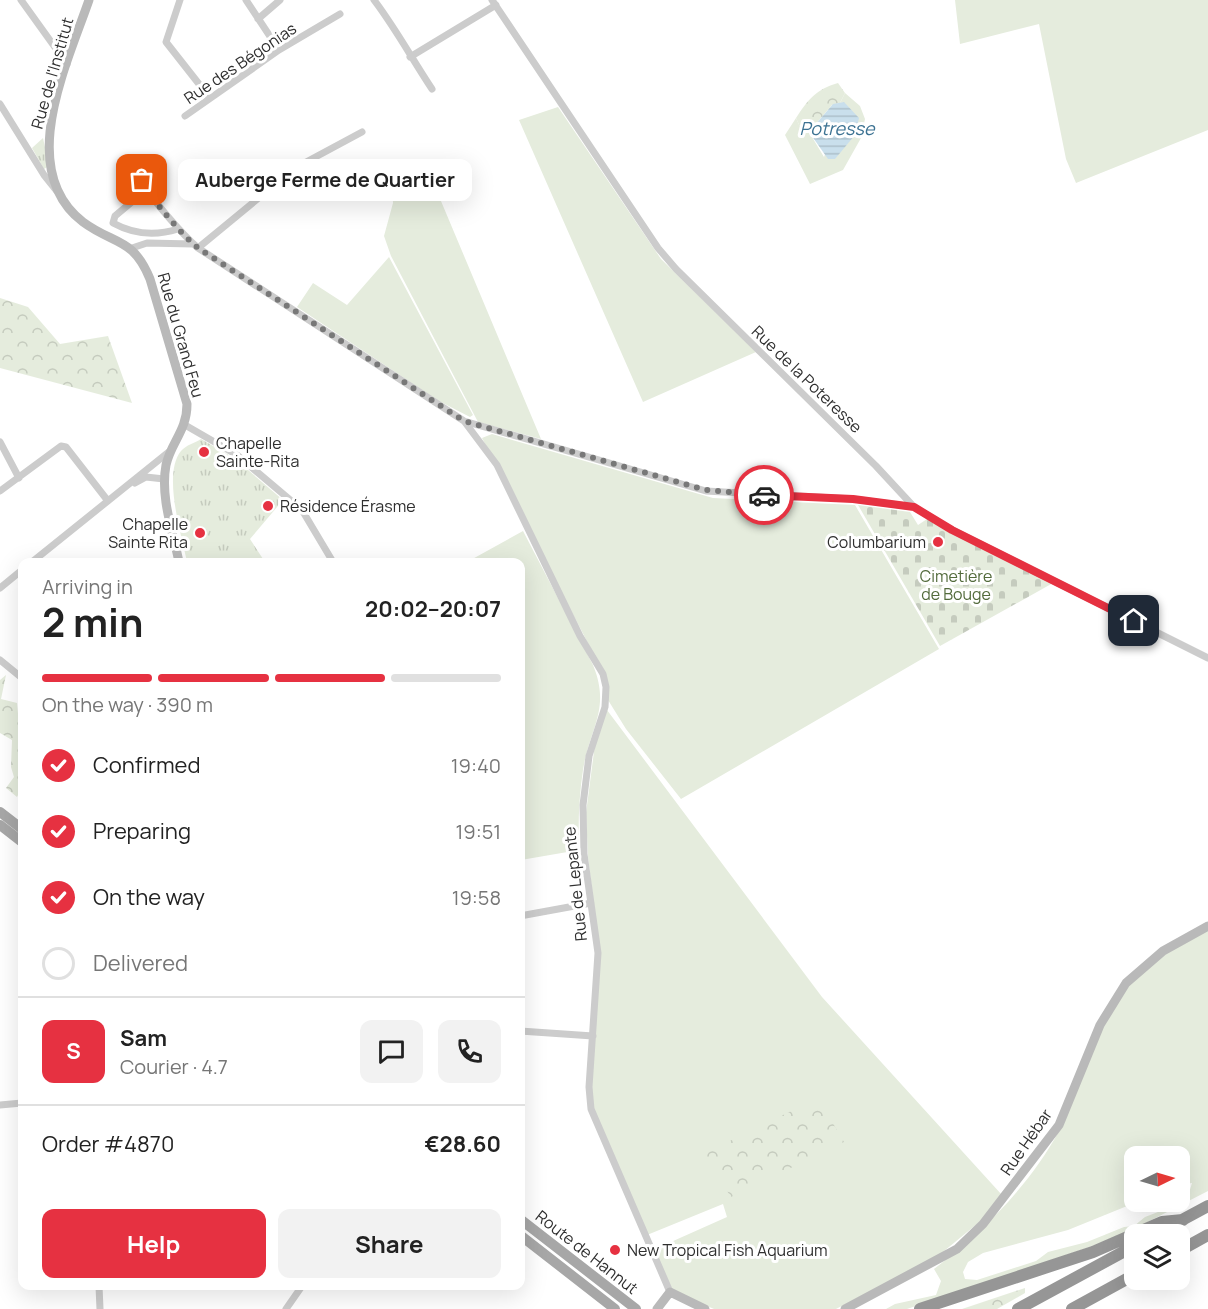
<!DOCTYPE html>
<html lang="en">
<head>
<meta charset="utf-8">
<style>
	:root { --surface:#fff; --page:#f2f2f2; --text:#222; --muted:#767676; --line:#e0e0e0; --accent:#e63141 }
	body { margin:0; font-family:Manrope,sans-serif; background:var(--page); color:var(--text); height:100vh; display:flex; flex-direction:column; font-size:22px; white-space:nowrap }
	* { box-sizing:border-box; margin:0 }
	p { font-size:20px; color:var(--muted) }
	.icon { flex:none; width:33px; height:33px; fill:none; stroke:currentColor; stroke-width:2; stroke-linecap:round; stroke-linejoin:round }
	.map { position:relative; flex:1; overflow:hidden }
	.side { position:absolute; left:18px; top:558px; width:507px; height:732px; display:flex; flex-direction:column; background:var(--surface); border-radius:12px; box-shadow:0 6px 24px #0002 }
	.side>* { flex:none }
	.needle { width:39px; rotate:85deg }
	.controls { position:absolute; left:1124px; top:1146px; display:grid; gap:12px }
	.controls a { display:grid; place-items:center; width:66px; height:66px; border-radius:12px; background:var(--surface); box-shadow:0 6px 24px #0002; font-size:30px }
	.pin { position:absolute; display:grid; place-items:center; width:51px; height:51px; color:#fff; margin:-26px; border-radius:12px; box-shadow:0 3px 9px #0006 }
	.courier { position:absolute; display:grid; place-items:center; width:60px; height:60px; margin:-30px; border:4px solid #e63141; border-radius:50%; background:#fff; color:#222; box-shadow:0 2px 8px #0007 }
	.bubble { position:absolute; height:42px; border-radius:12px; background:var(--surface); box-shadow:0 6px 24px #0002; font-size:20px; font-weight:700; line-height:42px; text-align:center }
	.head em { font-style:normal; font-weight:700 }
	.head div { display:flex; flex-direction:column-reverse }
	.head { display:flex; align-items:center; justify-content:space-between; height:102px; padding:0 24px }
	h1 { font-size:39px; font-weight:700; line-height:45px }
	.bar { display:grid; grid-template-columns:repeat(4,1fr); gap:9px 6px; align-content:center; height:72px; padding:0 24px }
	.bar i { height:8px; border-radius:4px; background:var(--line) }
	.bar .current { background:var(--accent) }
	.bar p { grid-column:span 4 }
	.line { display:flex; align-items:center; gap:15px; padding:0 24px; border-top:2px solid var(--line) }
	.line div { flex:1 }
	.round { display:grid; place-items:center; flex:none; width:63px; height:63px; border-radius:12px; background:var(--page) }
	ol { padding:0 24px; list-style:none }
	li { display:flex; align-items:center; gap:18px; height:66px }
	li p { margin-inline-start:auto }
	li .icon { padding:6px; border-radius:50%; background:var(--accent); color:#fff; stroke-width:4 }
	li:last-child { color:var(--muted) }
	li i { width:33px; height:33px; border:3px solid var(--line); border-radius:50% }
	.button { display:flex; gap:12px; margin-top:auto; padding:12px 24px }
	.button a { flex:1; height:69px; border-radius:12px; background:var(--accent); color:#fff; font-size:24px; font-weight:700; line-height:69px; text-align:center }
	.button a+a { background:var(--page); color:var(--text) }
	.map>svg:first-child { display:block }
	.grass { fill:#e5ecdd; fill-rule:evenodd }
	.forest { fill:url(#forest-crowns) }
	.cemetery { fill:url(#cemetery-stones) }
	.park { fill:url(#park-tufts) }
	.water { fill:url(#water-rules) }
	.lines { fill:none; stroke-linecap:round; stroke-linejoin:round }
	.street { stroke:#ccc; stroke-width:7 }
	.secondary { stroke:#b9b9b9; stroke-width:9 }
	.primary { stroke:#a7a7a7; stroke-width:10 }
	.highway { stroke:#969696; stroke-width:12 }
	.done { stroke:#787878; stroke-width:6; stroke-dasharray:0 10.8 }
	.route { stroke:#e63141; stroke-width:8 }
	.poi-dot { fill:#e63141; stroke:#fff; stroke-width:2 }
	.labels { text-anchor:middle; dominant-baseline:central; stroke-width:6; stroke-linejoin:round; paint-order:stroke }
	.street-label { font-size:16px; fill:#2f2f2f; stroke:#fff }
	.poi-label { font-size:16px; fill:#2f2f2f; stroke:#fff; text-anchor:start }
	.park-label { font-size:16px; fill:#536b3c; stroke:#fff }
	.water-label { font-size:18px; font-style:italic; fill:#3c7292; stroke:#fff }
</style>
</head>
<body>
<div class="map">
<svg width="1208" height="1309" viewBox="0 0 1208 1309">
	<defs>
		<pattern id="forest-crowns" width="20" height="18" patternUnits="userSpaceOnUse" patternTransform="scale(1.5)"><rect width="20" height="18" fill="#e5ecdd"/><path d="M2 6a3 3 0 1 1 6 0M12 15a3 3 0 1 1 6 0" fill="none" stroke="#c5cbbe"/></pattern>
		<pattern id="cemetery-stones" width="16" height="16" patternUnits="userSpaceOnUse" patternTransform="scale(1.5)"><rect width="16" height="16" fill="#e5ecdd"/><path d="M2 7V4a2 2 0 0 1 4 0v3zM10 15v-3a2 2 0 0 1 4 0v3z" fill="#c5cbbe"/></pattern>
		<pattern id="park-tufts" width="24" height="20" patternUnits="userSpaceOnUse" patternTransform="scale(1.5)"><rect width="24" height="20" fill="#e5ecdd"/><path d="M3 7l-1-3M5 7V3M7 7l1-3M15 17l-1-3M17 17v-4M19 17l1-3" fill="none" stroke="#c5cbbe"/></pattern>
		<pattern id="water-rules" width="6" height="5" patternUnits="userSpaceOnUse" patternTransform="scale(1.5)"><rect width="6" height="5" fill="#c9dfec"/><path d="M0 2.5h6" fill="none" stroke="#adc0cb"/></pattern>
	</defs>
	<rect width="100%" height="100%" fill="#fff"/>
	<path class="grass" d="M955,0H1208V130L1076,183L1066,159L1039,24L960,44Z
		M845,93L860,106L865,119L861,138L843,170L810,184L785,135L796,118L800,127L809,132L824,157L844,102L840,103Z
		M558,107L661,259L756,352L643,402L519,120Z
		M425,163L541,439L478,422L391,256L384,236L393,203L392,180Z
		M317,166L327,186L323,194L315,188L305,173Z
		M389,257L473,415L470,417L439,401L297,307L313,283L347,305Z
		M492,434L713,498L855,505L939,649L681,799L626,729L608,700L607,680L482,438Z
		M523,531L593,665C611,709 590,727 583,770C579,796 578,823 579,850L521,860L520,562H467Z
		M607,710L822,997L1002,1195L983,1219L938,1256L836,1309H714L673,1291L653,1250L727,1217L723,1204L647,1235L595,1116L591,1099L600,953L588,857L586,813L595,744Z
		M1208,929V1191L1134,1229L1095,1245L907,1309H886L895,1304L936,1295L941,1281L934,1269C983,1232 1029,1186 1059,1131C1084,1084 1094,1025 1130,984C1151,960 1181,945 1208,929ZM1134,1156H1179V1185L1192,1183L1188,1196L1171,1207L1145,1217L1134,1226L1124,1227L1087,1242L1048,1252L1036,1261L977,1280L965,1279L963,1272L968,1262L983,1253L1068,1230L1137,1202H1134Z"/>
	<path class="forest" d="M838,83L845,93L840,103L832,105L809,132L800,127L796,118C808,100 816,89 838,83Z
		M0,298L28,307L60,344L108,336L132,403L0,368Z
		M6,675L1,699L17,703L19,724L22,725V787L17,797L6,788L14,777L11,767L12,740L0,733V680Z
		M818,1098L844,1142L731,1197L703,1154Z
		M1025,1288V1293L997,1309H962Z"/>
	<path class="cemetery" d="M858,505L910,512L918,525L927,519L1053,583L940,646Z"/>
	<path class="park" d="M43,138L49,166L44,169L32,148Z
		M201,439L234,458L283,500L250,539L265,562H187C182,536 162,474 181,451C186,445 195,443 201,439Z"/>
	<path class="water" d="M844,102L859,118L855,135L835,159H828L809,132L833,104Z"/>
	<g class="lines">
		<path class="street" d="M21,0L67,64
			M180,0L166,42L210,98
			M246,0L279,50
			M374,0C396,29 412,59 432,89
			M492,0L658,248L676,269L876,466L914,507L952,530L1208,658
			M258,19L280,0
			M410,57L496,5
			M0,104L44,175L56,190
			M185,116L279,50L340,14
			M142,180C148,196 184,236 198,248L464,421L706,491L853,499L914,507
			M146,190L115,216L113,223C133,234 156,236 178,229
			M132,248L147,243L193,244
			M198,248L295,168L362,132
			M464,421L497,465L580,636L603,674L606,687L605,707L589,756L583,805L584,854L598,953L589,1087L591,1109L670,1292
			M185,425L237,455L302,510L333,562
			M0,442L19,478
			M135,483L146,477L164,479
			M0,491L61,446L66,447L108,501
			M32,562L170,451
			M0,588L22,570
			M0,660L22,678
			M520,916L591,903
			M520,1031L593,1036
			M0,1105L22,1103
			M99,1286L100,1309
			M286,1309L302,1286"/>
		<path class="secondary" d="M89,0C67,64 15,170 83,222C114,245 133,237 150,279L187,404C187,431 171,442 166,465C160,497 173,532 179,562
			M657,1309L670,1292L705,1309
			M845,1309L957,1249L983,1224L1059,1125L1100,1025L1126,983L1163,951L1208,926"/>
		<path class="primary" d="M0,812L22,829
			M0,825L22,842
			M520,1219L636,1309
			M520,1235L615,1309"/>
		<path class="highway" d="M1156,1234L1208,1206
			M1179,1251L1208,1235
			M920,1309L1093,1252L1162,1222L1183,1220
			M1018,1309L1134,1246
			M1072,1309L1134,1275"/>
	</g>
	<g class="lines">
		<path class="done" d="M142,180C148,196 184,237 198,248L464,421L706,490L764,495"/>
		<path class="route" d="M764,495L853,499L914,507L952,530L1134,621"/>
	</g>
	<g class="poi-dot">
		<circle cx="204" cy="452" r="6"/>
		<circle cx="268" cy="506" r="6"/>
		<circle cx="200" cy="533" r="6"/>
		<circle cx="938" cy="542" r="6"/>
		<circle cx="615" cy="1250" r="6"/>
	</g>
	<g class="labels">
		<g class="street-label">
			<text transform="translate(240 63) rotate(-34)">Rue des Bégonias</text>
			<text transform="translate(52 73) rotate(-74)">Rue de l'Institut</text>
			<text transform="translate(181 335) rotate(74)">Rue du Grand Feu</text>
			<text transform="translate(807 379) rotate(44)">Rue de la Poteresse</text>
			<text transform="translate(575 884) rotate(-96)">Rue de Lepante</text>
			<text transform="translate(1026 1142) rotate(-55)">Rue Hébar</text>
			<text transform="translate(587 1252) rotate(38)">Route de Hannut</text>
		</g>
		<g class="poi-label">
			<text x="216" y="443">Chapelle<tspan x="216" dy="18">Sainte-Rita</tspan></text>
			<text x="280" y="506">Résidence Érasme</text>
			<text x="188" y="524" text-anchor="end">Chapelle<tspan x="188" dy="18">Sainte Rita</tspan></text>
			<text x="926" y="542" text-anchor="end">Columbarium</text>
			<text x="627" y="1250">New Tropical Fish Aquarium</text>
		</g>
		<g class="park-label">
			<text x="956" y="576">Cimetière<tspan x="956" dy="18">de Bouge</tspan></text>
		</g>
		<g class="water-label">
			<text x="837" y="128">Potresse</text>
		</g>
	</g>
</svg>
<div class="controls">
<a><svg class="needle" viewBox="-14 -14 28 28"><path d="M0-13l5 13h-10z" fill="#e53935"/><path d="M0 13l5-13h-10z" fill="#767676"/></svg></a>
<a><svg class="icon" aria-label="layers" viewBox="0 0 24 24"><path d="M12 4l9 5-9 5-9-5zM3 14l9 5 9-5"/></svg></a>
</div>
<div class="pin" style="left:142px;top:180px;background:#ea580c"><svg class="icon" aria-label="bag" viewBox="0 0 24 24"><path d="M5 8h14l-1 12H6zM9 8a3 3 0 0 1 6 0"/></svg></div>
<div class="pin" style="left:1134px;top:621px;background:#1f2937"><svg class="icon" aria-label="home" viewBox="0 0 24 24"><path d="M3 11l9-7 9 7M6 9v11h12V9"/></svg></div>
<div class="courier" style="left:764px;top:495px"><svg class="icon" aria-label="car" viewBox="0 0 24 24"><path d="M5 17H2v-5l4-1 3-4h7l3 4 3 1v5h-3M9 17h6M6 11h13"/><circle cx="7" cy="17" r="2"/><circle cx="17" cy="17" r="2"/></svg></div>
<div class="bubble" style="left:178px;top:159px;width:294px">Auberge Ferme de Quartier</div>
<section class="side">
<div class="head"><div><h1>2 min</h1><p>Arriving in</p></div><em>20:02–20:07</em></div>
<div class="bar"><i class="current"></i><i class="current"></i><i class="current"></i><i></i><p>On the way · 390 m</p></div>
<ol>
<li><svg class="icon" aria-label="check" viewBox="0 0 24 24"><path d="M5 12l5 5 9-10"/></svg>Confirmed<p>19:40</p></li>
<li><svg class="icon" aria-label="check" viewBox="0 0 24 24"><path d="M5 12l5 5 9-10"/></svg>Preparing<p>19:51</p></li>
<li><svg class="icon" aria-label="check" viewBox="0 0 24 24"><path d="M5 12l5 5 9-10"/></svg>On the way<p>19:58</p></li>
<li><i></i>Delivered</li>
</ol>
<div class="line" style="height:108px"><b class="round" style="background:var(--accent);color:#fff">S</b><div><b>Sam</b><p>Courier · 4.7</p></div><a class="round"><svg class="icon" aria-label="chat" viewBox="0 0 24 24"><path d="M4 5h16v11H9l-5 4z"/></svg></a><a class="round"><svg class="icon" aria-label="phone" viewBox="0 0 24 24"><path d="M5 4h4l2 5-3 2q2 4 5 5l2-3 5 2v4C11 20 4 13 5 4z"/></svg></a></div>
<div class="line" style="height:78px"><div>Order #4870</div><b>€28.60</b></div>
<div class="button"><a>Help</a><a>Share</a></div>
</section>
</div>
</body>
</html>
